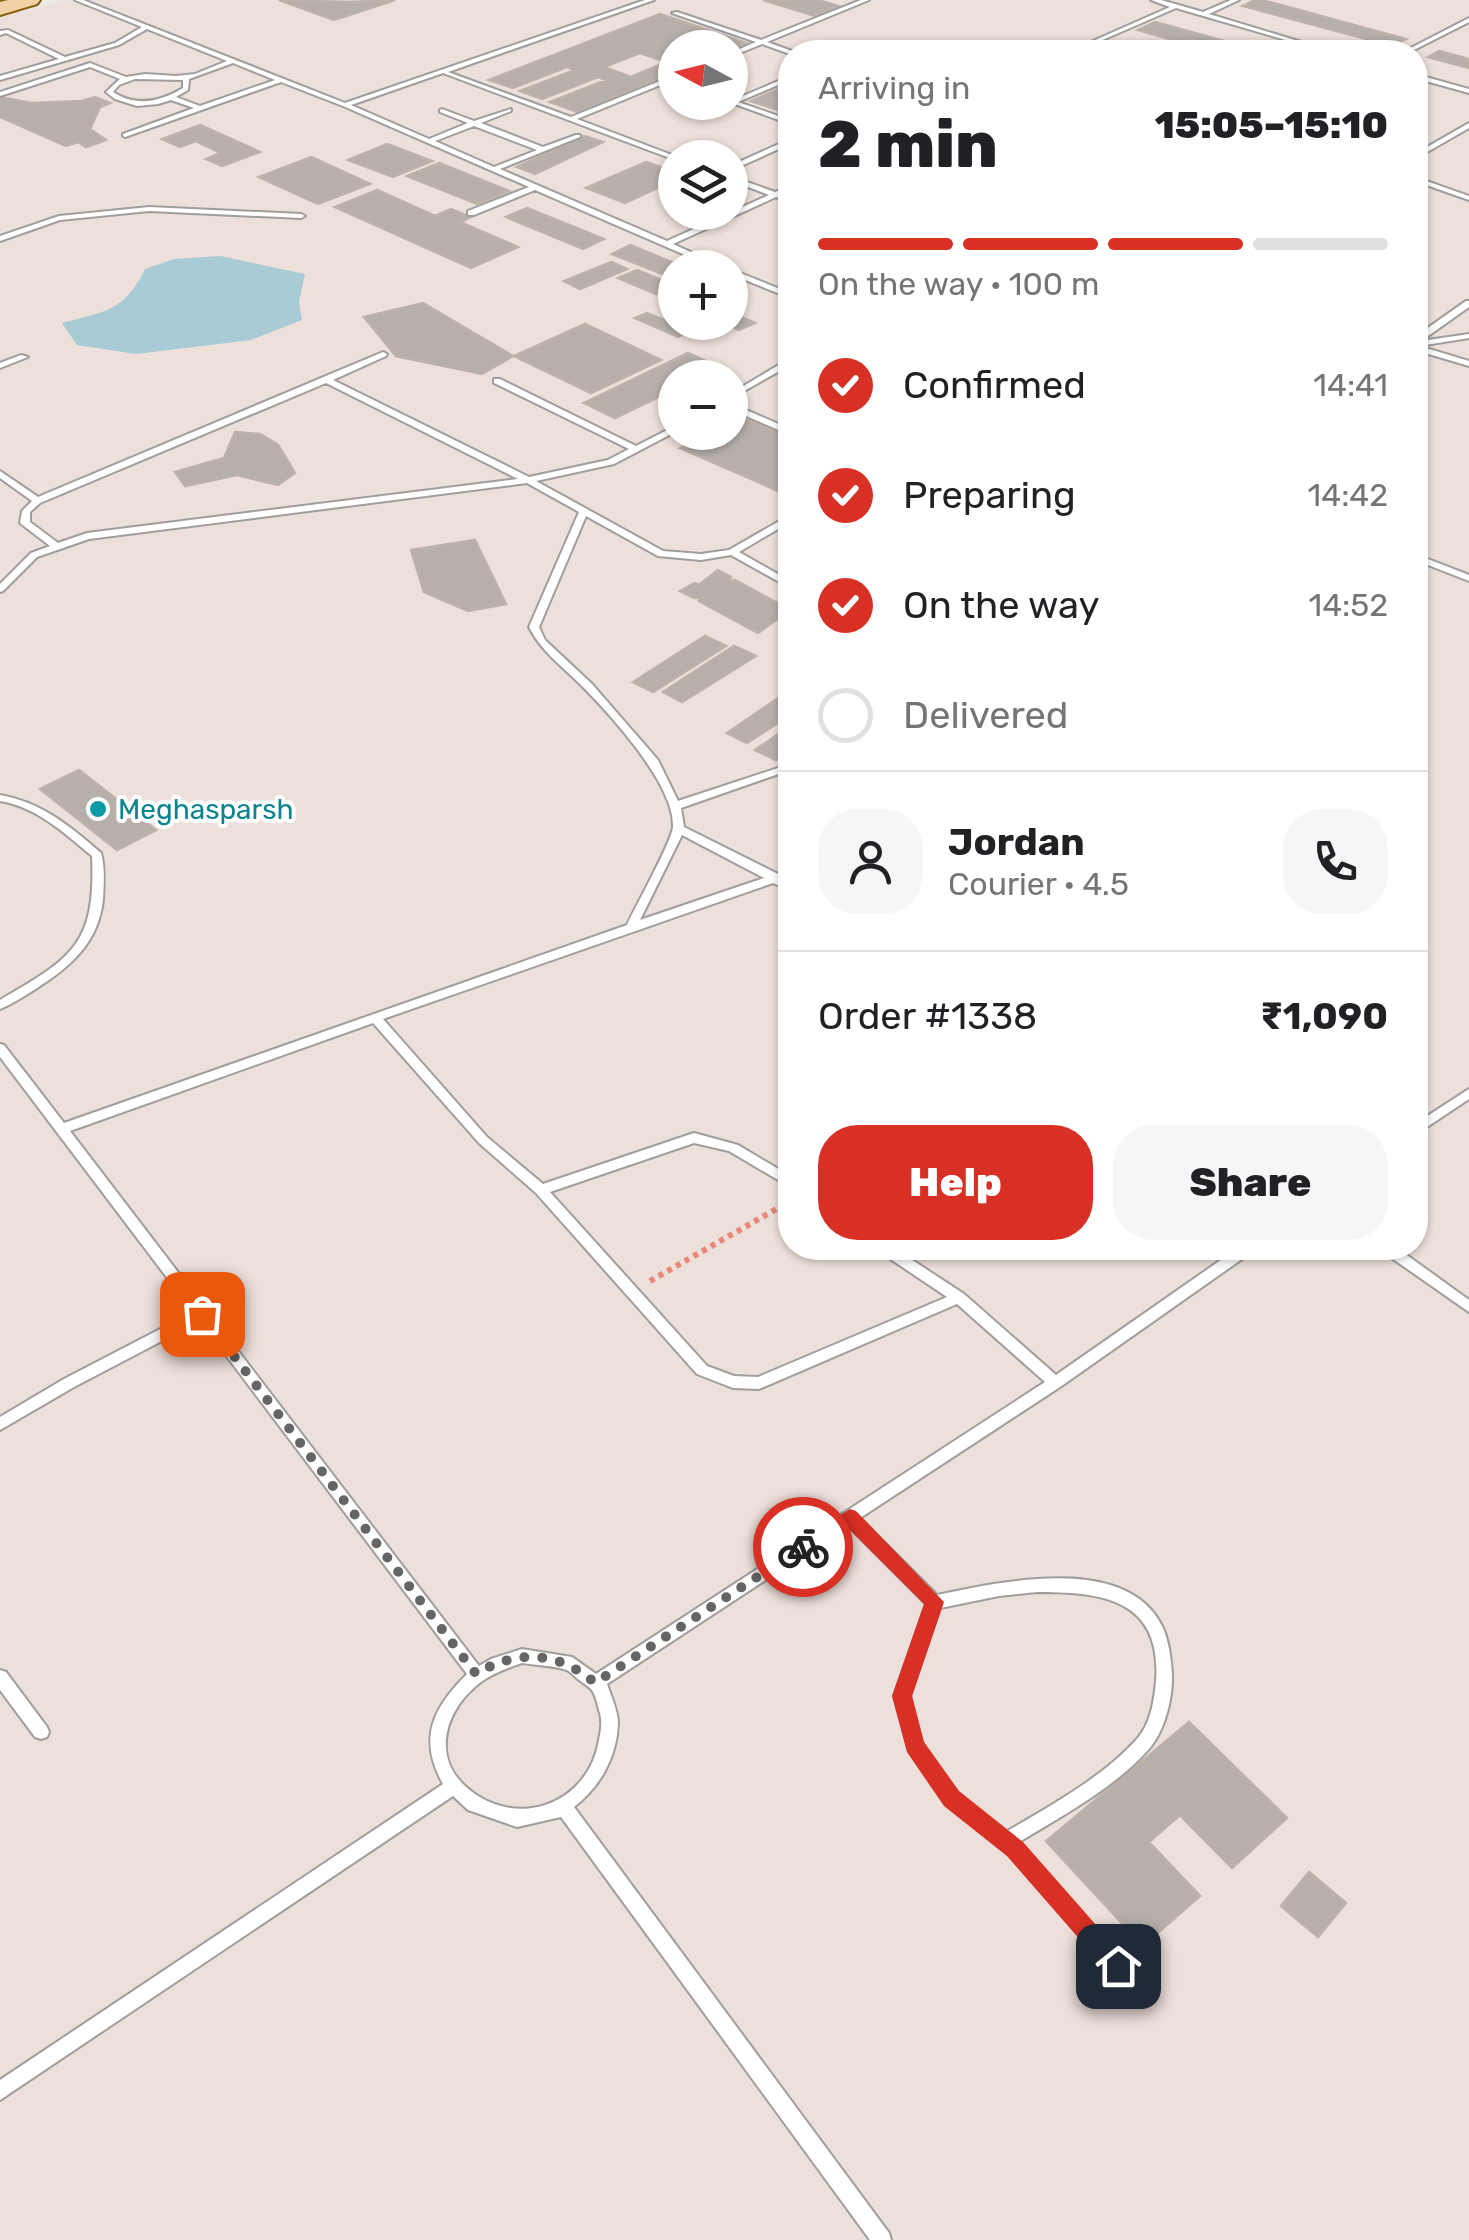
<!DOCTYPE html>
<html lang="en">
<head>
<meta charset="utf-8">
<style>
	:root { --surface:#fff; --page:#f6f6f6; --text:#202124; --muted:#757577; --line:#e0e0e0; --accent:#d93025 }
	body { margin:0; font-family:Rubik,sans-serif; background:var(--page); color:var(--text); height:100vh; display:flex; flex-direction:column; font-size:38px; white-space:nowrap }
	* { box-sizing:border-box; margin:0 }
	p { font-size:32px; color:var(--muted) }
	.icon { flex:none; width:55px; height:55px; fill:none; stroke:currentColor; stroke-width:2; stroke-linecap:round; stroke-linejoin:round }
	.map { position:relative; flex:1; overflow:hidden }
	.side { position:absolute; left:778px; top:40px; width:650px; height:1220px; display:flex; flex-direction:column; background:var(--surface); border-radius:40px; box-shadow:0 2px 8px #0004 }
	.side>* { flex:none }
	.needle { width:65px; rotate:277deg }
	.buttons { position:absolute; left:658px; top:30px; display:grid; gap:20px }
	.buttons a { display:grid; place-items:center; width:90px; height:90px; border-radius:50%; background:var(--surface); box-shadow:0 2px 8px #0004; font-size:50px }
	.pin { position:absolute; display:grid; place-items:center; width:85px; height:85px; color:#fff; margin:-42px; border-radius:20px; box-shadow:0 5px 15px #0006 }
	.courier { position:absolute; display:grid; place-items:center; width:100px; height:100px; margin:-50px; border:8px solid #d93025; border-radius:50%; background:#fff; color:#222; box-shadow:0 2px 12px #0007 }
	.overview em { font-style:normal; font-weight:800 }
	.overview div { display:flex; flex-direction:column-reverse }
	.overview { display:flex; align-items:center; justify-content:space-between; height:170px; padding:0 40px }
	h1 { font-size:65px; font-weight:800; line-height:75px }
	.bar { display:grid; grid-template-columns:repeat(4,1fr); gap:15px 10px; align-content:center; height:120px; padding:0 40px }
	.bar i { height:12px; border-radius:8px; background:var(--line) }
	.bar .active { background:var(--accent) }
	.bar p { grid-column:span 4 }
	.line { display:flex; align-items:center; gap:25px; padding:0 40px; border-top:2px solid var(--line) }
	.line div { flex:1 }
	.round { display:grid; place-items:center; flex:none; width:105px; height:105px; border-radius:40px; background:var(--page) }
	ol { padding:0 40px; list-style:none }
	li { display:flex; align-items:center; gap:30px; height:110px }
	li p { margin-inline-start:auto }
	li .icon { padding:10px; border-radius:50%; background:var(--accent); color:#fff; stroke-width:4 }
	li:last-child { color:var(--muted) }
	li i { width:55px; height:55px; border:5px solid var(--line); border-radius:50% }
	.button { display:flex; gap:20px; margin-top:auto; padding:20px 40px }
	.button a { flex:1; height:115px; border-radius:40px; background:var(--accent); color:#fff; font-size:40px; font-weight:800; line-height:115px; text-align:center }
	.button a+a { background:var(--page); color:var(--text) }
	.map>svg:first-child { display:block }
	.military { fill:#eddfd9; fill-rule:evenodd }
	.water { fill:#a9cbd6 }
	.building { fill:#b6afaa; stroke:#bdb2a8; stroke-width:2.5; fill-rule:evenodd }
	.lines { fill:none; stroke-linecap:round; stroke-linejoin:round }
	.lane-casing { stroke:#9e9e9e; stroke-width:4 }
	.primary-casing { stroke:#856111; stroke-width:4 }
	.path { stroke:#e98779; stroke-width:6; stroke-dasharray:5 5; stroke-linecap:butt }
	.lane { fill:#fff; fill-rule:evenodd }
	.primary { fill:#f1d2a5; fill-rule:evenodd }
	.route { fill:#d93025 }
	.done { stroke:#666563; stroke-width:10; stroke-dasharray:0 18 }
	.culture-dot { fill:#0f9aa8; stroke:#fff; stroke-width:4 }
	.labels { text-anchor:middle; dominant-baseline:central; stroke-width:8; stroke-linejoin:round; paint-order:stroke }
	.culture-label { font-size:28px; fill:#0d838f; stroke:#fff; text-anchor:start }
</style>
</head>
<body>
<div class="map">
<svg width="1469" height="2240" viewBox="0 0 1469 2240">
	<rect width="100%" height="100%" fill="#edeae4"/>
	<path class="military" d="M63,0H1469V2240H0V6L22,13ZM675,48H730V102H675ZM790,52H1415V1248H790ZM675,158H730V212H675ZM675,268H730V322H675ZM675,378H730V432H675Z"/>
	<path class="water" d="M220,256L305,274L299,302L302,320L251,340L136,354L77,345L62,323C104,312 125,311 145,269L174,259Z"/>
	<path class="building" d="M279,0L348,2L395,0L334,20Z
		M763,0H818L838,6L815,16Z
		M1255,0H1262L1406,39L1392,46L1243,6Z
		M660,14L746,43L730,50L675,48V72L577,112L550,102L606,80L598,77L542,99L520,91L575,70L567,67L513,88L489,80ZM640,53L667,62L631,77L604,67Z
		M1155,22L1221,40L1204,49L1138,30Z
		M1439,51L1469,59V68L1428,57Z
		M790,84V98L787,100L790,101V114L751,101Z
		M0,97L31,103L82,101L95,97L110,103L100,107L90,129L106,140L86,147L78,142L66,146L0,117Z
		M200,125L260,152L222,166L206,159L221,153L196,141L180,147L162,139Z
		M584,136L603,142L535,174L517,167Z
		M387,144L432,161L393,177L348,160Z
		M311,157L370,184L318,204L259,177Z
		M646,162L675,172V180L625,203L586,188Z
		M439,163L509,191L477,204L407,176Z
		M377,190L435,216L451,209L471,217L460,222L518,247L471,268L335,207Z
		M527,208L604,239L583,249L506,217Z
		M630,245L686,268H675V279L612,254Z
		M611,262L627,269L580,289L564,281Z
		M637,270L674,285L656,294L618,278Z
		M423,303L513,356L482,374L396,356L364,317Z
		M730,312L755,323L739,330L722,322H730Z
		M647,313L691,331L678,337L635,318Z
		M585,324L661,360L591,393L514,356Z
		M688,353L719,367L698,378H675V389L615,418L584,403Z
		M737,416L790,438V496L680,448L708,432H730V420Z
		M235,432L260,434L278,445L295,473L278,485L237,475L185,486L175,472L224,458Z
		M475,540L506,604L468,611L424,592L411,550Z
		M718,570L731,577L730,582L735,580L790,610L758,633L699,601L704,598H694L680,591L695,583L699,585Z
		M705,636L726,646L653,692L633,682Z
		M734,646L756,656L682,702L663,692Z
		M790,690V715L747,743L727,733Z
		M790,726V751L776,760L755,750Z
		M79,770L156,830L117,850L40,789Z
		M1189,1722L1287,1818L1232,1868L1180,1815L1149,1842L1200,1896L1143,1946L1046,1841Z
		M1309,1872L1346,1903L1318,1937L1281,1906Z"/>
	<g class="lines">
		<g class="lane-casing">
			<path id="lane" d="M75,0H83L345,103L645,0H654L448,72L571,117L675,75V79L577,119L680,158H675V160L443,73L351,105L429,139L468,123L440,112V110L442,109L474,121L511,109V111L481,123L543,147L576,135H580V137L500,169L667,241L769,195L730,180V176L775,192L790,186V191L782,194L790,198V202L776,197L673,244L726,268H715L535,190L474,215H468V211L529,187L343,106L281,82L125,137L123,136V134L194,108L171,100L158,104L137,106L115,99L106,92L120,79L90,67L0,96V92L90,63L126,77L145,74L176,76L195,74L227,61L147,29L119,45L0,80V76L59,59L6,33L0,35V31L8,30L65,57L115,43L142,27ZM233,63L275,80L200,106L176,97L188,90L189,79ZM135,79L183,80V88C160,102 136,107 113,92L119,85ZM474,126L537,150L494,167L435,141Z
				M861,0H869L767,42L792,51L790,54L762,44L730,57V53L756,42L672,13L677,12L761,40Z
				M1151,0H1161L1203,12L1231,0H1239L1209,14L1335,52H1327L1176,8L1075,52H1068L1170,7Z
				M1469,18V22L1410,52H1403Z
				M1415,74L1469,89V93L1415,78Z
				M790,76V80L738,102L790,120V124L729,102Z
				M1469,123V128L1415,159V154Z
				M790,139V144L730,171V166Z
				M1415,177L1469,196V200L1415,181Z
				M149,207L301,214L305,216L301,218L149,211L60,220L0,241V236L59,216Z
				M730,269L790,293V298L730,274Z
				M1466,301H1469V307L1421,341L1469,334V338L1419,346L1469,361V366L1415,350V337Z
				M383,352L387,354L386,356L333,380L529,477L608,460L629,449L494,383V379H500L636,446L675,426V432L614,464L536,481L663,551L701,554L729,550L790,515V522L739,552L790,581V588L731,555L701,560L658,556L586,516L539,627L545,640L592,684L658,760L678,801L790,764V770L681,808L684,827L780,875L790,882V891L773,883L383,1019L487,1137L543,1184L694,1133L738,1145L790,1176V1187L729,1151L694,1143L550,1192L707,1366L734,1376L758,1377L947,1297L880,1252L878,1248H894L964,1294L1056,1375L1238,1248H1254L1252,1252L1060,1387L860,1518L937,1595C999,1582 1126,1553 1162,1626C1167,1636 1170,1652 1171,1663C1175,1690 1167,1728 1149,1749C1114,1788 1064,1815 1019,1842L1124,1961L1127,1967L1124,1973L1118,1976L1112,1973L1009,1855L945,1803L909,1751L894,1696L926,1604L848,1526L607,1684C611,1696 618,1711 618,1723C617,1757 600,1787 574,1807L889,2233L891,2240H870L561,1817L517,1827L468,1810L453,1796L0,2100V2080L443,1784C418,1739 432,1709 467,1674L200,1321L74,1387L0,1430V1417L64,1379L193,1312L0,1057V1044L4,1045L64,1123L627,925C635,907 673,840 673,826C674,784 610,714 581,685C562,666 541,651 529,627L579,512L527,483L89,539L37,557L3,591L0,592V584L31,553L50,546L20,523L22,511L32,501L0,478V471L38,497ZM326,383L518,479L87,533L58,543L30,522V512L40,503ZM682,835L764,878L640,920ZM373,1023L479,1143L536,1193L697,1374L733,1388L759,1389L957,1304L1045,1382L596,1674L572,1657L522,1649L491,1659L479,1666L70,1131ZM1037,1592C1102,1592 1162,1599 1156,1681C1154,1701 1151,1723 1137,1739C1102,1778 1051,1805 1006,1832L957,1793L922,1743L910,1696L940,1608L999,1596ZM522,1663C535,1665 556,1666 567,1670C569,1671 578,1679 579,1680C583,1683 588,1686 591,1689C596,1695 597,1703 599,1710C603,1721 601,1729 599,1740C588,1806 514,1831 465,1786C431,1755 446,1708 481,1682C493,1673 507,1668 522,1663Z
				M21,355L28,357L0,368V363Z
				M787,360H790V365L730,399V394Z
				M730,403L790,429V435L730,409Z
				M1415,554L1469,575V581L1415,560Z
				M0,795C41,802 70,826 101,853C105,867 104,884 103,899C99,943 69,968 34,990C23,997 12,1004 0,1009V1000C72,958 96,945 92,856C64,833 37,807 0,801Z
				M1469,1089V1099L1415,1135V1124Z
				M1381,1248H1397L1469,1300V1312L1383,1252Z
				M0,1670L6,1672L47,1727L49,1732L47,1737L41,1739L35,1737L0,1690Z"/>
		</g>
		<g class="primary-casing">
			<path id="primary" d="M8,0H40L37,4L0,15V2Z"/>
		</g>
		<path class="path" d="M650,1281L787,1203"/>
		<use href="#lane" class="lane"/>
		<use href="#primary" class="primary"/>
	</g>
	<path class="route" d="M850,1509L856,1511L944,1602L912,1696L924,1742L959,1791L1023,1842L1126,1959L1130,1966L1126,1974L1118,1978L1110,1974L1007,1856L944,1806L907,1752L892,1696L924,1604L848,1528L803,1556L793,1547L796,1542Z"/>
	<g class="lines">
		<path class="done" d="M202,1314L476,1674C517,1649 558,1651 595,1683L803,1547"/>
	</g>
	<circle class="culture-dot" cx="98" cy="809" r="10"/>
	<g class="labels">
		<g class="culture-label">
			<text x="118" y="809">Meghasparsh</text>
		</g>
	</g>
</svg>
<div class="buttons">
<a><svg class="needle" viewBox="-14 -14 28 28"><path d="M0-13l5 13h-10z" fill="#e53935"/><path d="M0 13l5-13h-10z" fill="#757577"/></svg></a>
<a><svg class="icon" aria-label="layers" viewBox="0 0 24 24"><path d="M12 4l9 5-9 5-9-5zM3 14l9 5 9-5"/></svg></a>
<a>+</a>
<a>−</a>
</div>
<div class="pin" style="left:202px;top:1314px;background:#ea580c"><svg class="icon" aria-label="bag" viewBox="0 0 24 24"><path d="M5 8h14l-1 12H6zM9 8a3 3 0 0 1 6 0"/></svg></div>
<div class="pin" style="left:1118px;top:1966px;background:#1f2937"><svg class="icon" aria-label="home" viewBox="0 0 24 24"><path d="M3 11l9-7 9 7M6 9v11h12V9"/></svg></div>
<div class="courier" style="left:803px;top:1547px"><svg class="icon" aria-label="bike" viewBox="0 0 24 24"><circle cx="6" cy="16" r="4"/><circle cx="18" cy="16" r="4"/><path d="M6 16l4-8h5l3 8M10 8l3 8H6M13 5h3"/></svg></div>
<section class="side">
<div class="overview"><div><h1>2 min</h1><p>Arriving in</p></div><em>15:05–15:10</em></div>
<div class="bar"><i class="active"></i><i class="active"></i><i class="active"></i><i></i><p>On the way · 100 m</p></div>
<ol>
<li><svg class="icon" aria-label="check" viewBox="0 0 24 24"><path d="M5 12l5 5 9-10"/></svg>Confirmed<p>14:41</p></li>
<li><svg class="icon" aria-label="check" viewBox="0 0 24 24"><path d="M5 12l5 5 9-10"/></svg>Preparing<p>14:42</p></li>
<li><svg class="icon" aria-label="check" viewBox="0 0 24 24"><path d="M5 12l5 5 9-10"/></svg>On the way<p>14:52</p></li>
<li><i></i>Delivered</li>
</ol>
<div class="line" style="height:180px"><a class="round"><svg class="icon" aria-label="person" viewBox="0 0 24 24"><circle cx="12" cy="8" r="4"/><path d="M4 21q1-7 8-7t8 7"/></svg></a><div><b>Jordan</b><p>Courier · 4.5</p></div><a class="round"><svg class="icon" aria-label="phone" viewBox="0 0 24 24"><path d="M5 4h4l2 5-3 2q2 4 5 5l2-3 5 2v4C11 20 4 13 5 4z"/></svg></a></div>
<div class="line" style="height:130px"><div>Order #1338</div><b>₹1,090</b></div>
<div class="button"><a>Help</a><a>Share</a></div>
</section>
</div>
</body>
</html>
